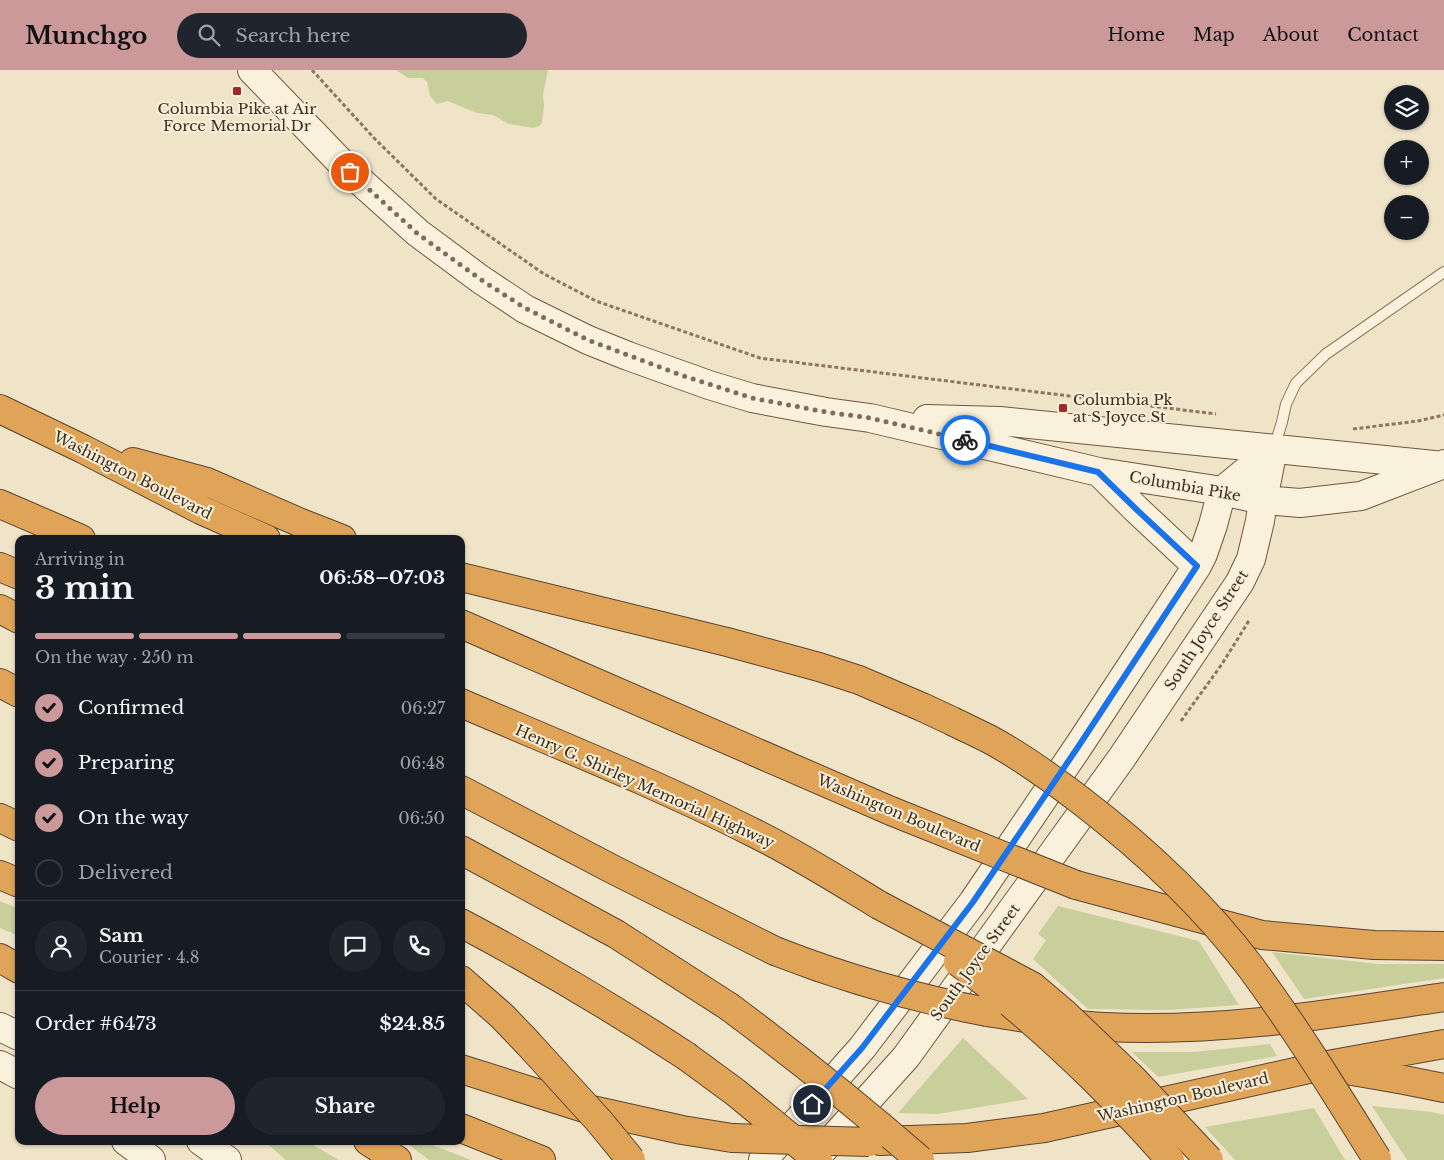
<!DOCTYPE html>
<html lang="en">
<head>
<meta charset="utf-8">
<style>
	:root { --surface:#171b24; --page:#20242c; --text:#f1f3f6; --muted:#9ea1a6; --line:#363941; --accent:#cc999b }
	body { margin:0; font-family:"Libre Baskerville",serif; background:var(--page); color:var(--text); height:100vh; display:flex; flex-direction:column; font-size:19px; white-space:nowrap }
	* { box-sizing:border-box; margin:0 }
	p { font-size:16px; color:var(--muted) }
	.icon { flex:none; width:28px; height:28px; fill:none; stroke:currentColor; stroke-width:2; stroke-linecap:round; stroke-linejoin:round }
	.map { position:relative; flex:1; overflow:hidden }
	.drawer { position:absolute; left:15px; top:465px; width:450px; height:610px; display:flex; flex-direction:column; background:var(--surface); border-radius:10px; box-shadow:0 1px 4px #0004 }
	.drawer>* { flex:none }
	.fabs { position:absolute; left:1384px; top:15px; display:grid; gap:10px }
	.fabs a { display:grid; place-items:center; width:45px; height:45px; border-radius:50%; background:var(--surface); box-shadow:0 1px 4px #0004; font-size:25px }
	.pin { position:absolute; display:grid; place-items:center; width:42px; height:42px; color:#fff; margin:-21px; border:2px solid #fff; border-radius:50%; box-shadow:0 1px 5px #0007 }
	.courier { position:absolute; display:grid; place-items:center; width:50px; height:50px; margin:-25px; border:4px solid #1a73e8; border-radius:50%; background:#fff; color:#222; box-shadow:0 1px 6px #0007 }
	.overview em { font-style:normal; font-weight:800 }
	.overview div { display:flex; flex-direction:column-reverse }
	.overview { display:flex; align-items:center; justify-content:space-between; height:85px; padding:0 20px }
	h1 { font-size:32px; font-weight:800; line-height:38px }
	.bar { display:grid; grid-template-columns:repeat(4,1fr); gap:8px 5px; align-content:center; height:60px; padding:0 20px }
	.bar i { height:6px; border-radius:4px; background:var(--line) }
	.bar .selected { background:var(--accent) }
	.bar p { grid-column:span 4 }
	.line { display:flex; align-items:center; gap:12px; padding:0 20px; border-top:1px solid var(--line) }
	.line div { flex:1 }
	.round { display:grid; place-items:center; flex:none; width:52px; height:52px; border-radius:26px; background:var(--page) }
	ol { padding:0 20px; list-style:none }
	li { display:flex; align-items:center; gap:15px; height:55px }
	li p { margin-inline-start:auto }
	li .icon { padding:5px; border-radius:50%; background:var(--accent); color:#111; stroke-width:4 }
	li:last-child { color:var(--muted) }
	li i { width:28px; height:28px; border:2px solid var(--line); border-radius:50% }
	.button { display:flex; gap:10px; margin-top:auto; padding:10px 20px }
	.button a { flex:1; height:58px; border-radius:30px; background:var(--accent); color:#111; font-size:20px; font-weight:800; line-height:58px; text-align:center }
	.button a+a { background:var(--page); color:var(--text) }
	header { display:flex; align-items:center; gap:30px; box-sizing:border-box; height:70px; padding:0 25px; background:var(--accent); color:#111 }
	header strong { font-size:24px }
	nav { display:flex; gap:28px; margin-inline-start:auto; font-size:18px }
	.search { width:350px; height:45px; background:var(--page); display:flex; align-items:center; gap:12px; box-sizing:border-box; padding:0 18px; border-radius:28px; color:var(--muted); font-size:19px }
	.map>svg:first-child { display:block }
	.green { fill:#c9cf9b }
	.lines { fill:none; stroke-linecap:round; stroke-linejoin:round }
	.service-casing { stroke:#8d765c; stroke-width:12 }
	.secondary-casing { stroke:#6f573f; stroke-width:30 }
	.motorway-casing { stroke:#5b4430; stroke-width:30 }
	.path { stroke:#8d765c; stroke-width:3; stroke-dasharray:4 2.5; stroke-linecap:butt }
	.service { stroke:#faf1dc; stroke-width:10 }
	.secondary { stroke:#faf1dc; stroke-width:28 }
	.motorway { stroke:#e0a458; stroke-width:28 }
	.motorway-bridge-casing { stroke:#5b4430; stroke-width:30; stroke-linecap:butt }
	.motorway-bridge { stroke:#e0a458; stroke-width:28 }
	.done { stroke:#7c6e5b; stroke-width:5; stroke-dasharray:0 9 }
	.route { stroke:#1a73e8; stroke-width:6 }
	.poi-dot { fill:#9e2a2b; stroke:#f7eed8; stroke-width:2 }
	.labels { text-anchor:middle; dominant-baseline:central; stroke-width:4; stroke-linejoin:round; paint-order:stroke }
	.poi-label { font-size:15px; fill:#3d2e20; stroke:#f7eed8 }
	.street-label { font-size:15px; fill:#3d2e20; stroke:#f7eed8 }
</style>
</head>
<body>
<header>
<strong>Munchgo</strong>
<div class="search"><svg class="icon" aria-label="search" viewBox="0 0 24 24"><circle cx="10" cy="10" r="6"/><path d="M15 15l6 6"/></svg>Search here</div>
<nav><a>Home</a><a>Map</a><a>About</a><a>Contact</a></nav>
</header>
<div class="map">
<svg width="1444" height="1090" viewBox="0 0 1444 1090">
	<rect width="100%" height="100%" fill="#f0e4c8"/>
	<path class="green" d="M396,0H548L543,25L544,36L542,53L539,56L534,58L509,54L493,45L477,43L448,31L437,34L430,26L427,12L423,8H408Z
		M0,831L19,839V866L0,858Z
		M1058,836L1199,871L1239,935L1169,940L1088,939L1033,889L1046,870L1038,864Z
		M1272,882L1378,894H1444V908L1304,929Z
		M963,968L1028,1029L938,1044L898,1043Z
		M1270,974L1277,986L1158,1007L1132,982H1195Z
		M1372,1036L1432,1042L1444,1045V1090H1407Z
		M1314,1038L1345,1090H1235L1205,1057Z
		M264,1071H306L339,1090H286Z
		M410,1071H422L471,1090H429L409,1075Z"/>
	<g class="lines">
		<g class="service-casing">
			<path id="service" d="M1274,378L1282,352L1286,334L1296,313L1326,284L1444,202"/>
		</g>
		<g class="secondary-casing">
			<path id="secondary" d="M252,0L350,102L418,163L480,209L525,239L588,270L628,286L709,315L752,328L826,342L870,348L1099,402L1222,421L1263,430L1300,433L1361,426L1444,394
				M927,349L1000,351L1434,395
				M1099,402L1136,439L1197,496
				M0,957L19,966
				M0,995L19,1005
				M126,1071L151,1090
				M201,1071L227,1090
				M818,1085L906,987L1121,689L1240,512L1251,489L1260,451L1263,430L1273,379
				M763,1090L862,978L973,832L1080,674L1197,496L1203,484L1213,455L1222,421L1273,379"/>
		</g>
		<g class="motorway-casing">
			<path id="motorway" d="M0,339L83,379L201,440L266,469
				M133,392L207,412L301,453L342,469
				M0,434L81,469
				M0,497L19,505
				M461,507L727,572L819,597L859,610L922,637L952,651
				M0,539L19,549
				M461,554L891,741
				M0,613L19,623
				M461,633C559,675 659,715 754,763C797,784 838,810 879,835
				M461,720L614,800L775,881
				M0,748L19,757
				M461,780L616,864L728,936
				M0,805L19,813
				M1076,815L1262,865L1374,875L1444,876
				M461,853C538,894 613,938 686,986
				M0,888L19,899
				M461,910L502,946L526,971
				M987,942C1025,948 1065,955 1104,957C1218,963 1331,944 1444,927
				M461,999L587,1039L682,1060L732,1068
				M1341,999L1404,1010L1444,1018
				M461,1058L541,1090
				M368,1071L397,1090
				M880,1071L967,1068L1044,1058L1322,996L1444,974"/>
		</g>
		<path class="path" d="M312,0L374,68L436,129L544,204L596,231L760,288L1216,344
			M1353,359L1418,351L1444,345
			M1181,651L1222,594L1250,549"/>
		<use href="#service" class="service"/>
		<use href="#secondary" class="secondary"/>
		<use href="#motorway" class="motorway"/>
		<g class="motorway-bridge-casing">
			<path id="motorway-bridge" d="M952,651C964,657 977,663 989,669C1021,686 1051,708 1080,730C1144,779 1204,835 1252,899C1297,960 1337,1025 1377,1089
				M891,741L1076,815
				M879,835L1032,916L1065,944L1133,1009L1209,1090
				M775,881C844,908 914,928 987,942
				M958,892C1006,927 1051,967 1094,1009C1120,1035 1147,1062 1170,1090
				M728,936C794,985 858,1036 920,1090
				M526,971L599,1051L631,1090
				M686,986L735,1022L818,1090
				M732,1068L869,1072"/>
		</g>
		<use href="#motorway-bridge" class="motorway-bridge"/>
	</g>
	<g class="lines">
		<path class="done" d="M350,102L418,164L480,209L525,238L588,270L681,305L752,328L826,342L870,348L965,370"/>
		<path class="route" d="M812,1034L862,978L973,832L1080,674L1197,496L1136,439L1098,402L965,370"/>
	</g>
	<g class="poi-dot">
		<rect x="232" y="16" width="10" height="10" rx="2.5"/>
		<rect x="1058" y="333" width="10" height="10" rx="2.5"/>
	</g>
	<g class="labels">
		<g class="poi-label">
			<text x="237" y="38">Columbia Pike at Air<tspan x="237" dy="17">Force Memorial Dr</tspan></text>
			<text x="1073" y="329" text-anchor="start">Columbia Pk<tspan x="1073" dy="17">at S Joyce St</tspan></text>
		</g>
		<g class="street-label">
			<text transform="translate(133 405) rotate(27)">Washington Boulevard</text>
			<text transform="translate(1185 416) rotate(10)">Columbia Pike</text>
			<text transform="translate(1206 560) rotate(-57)">South Joyce Street</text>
			<text transform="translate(645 716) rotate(24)">Henry G. Shirley Memorial Highway</text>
			<text transform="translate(899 743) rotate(23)">Washington Boulevard</text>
			<text transform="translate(975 892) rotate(-54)">South Joyce Street</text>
			<text transform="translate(1183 1027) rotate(-13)">Washington Boulevard</text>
		</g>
	</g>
</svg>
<div class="fabs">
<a><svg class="icon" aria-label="layers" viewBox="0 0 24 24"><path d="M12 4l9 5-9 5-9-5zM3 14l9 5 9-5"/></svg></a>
<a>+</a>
<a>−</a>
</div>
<div class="pin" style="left:350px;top:102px;background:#ea580c"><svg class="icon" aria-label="bag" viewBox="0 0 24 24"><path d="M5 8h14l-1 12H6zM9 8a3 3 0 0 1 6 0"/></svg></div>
<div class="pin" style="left:812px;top:1034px;background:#1f2937"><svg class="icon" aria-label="home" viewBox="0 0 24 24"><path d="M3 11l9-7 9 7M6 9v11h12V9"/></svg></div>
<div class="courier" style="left:965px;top:370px"><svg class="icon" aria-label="bike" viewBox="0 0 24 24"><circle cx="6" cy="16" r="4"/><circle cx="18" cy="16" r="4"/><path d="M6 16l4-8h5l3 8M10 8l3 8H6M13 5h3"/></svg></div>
<section class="drawer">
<div class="overview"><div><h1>3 min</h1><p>Arriving in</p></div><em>06:58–07:03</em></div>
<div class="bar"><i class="selected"></i><i class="selected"></i><i class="selected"></i><i></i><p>On the way · 250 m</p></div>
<ol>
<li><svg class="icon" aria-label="check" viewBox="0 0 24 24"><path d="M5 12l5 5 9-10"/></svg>Confirmed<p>06:27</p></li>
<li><svg class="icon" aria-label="check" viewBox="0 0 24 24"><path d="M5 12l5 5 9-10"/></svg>Preparing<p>06:48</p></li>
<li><svg class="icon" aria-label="check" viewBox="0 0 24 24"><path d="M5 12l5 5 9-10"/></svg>On the way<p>06:50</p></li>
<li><i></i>Delivered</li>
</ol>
<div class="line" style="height:90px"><a class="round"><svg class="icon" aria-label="person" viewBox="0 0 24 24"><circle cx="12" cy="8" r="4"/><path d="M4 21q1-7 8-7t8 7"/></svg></a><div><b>Sam</b><p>Courier · 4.8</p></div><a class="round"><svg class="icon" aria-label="chat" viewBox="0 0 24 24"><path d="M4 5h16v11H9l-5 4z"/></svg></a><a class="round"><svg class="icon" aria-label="phone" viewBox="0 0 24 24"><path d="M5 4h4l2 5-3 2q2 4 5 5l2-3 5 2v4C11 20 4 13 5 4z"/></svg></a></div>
<div class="line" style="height:65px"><div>Order #6473</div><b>$24.85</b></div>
<div class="button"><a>Help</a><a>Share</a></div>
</section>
</div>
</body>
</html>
